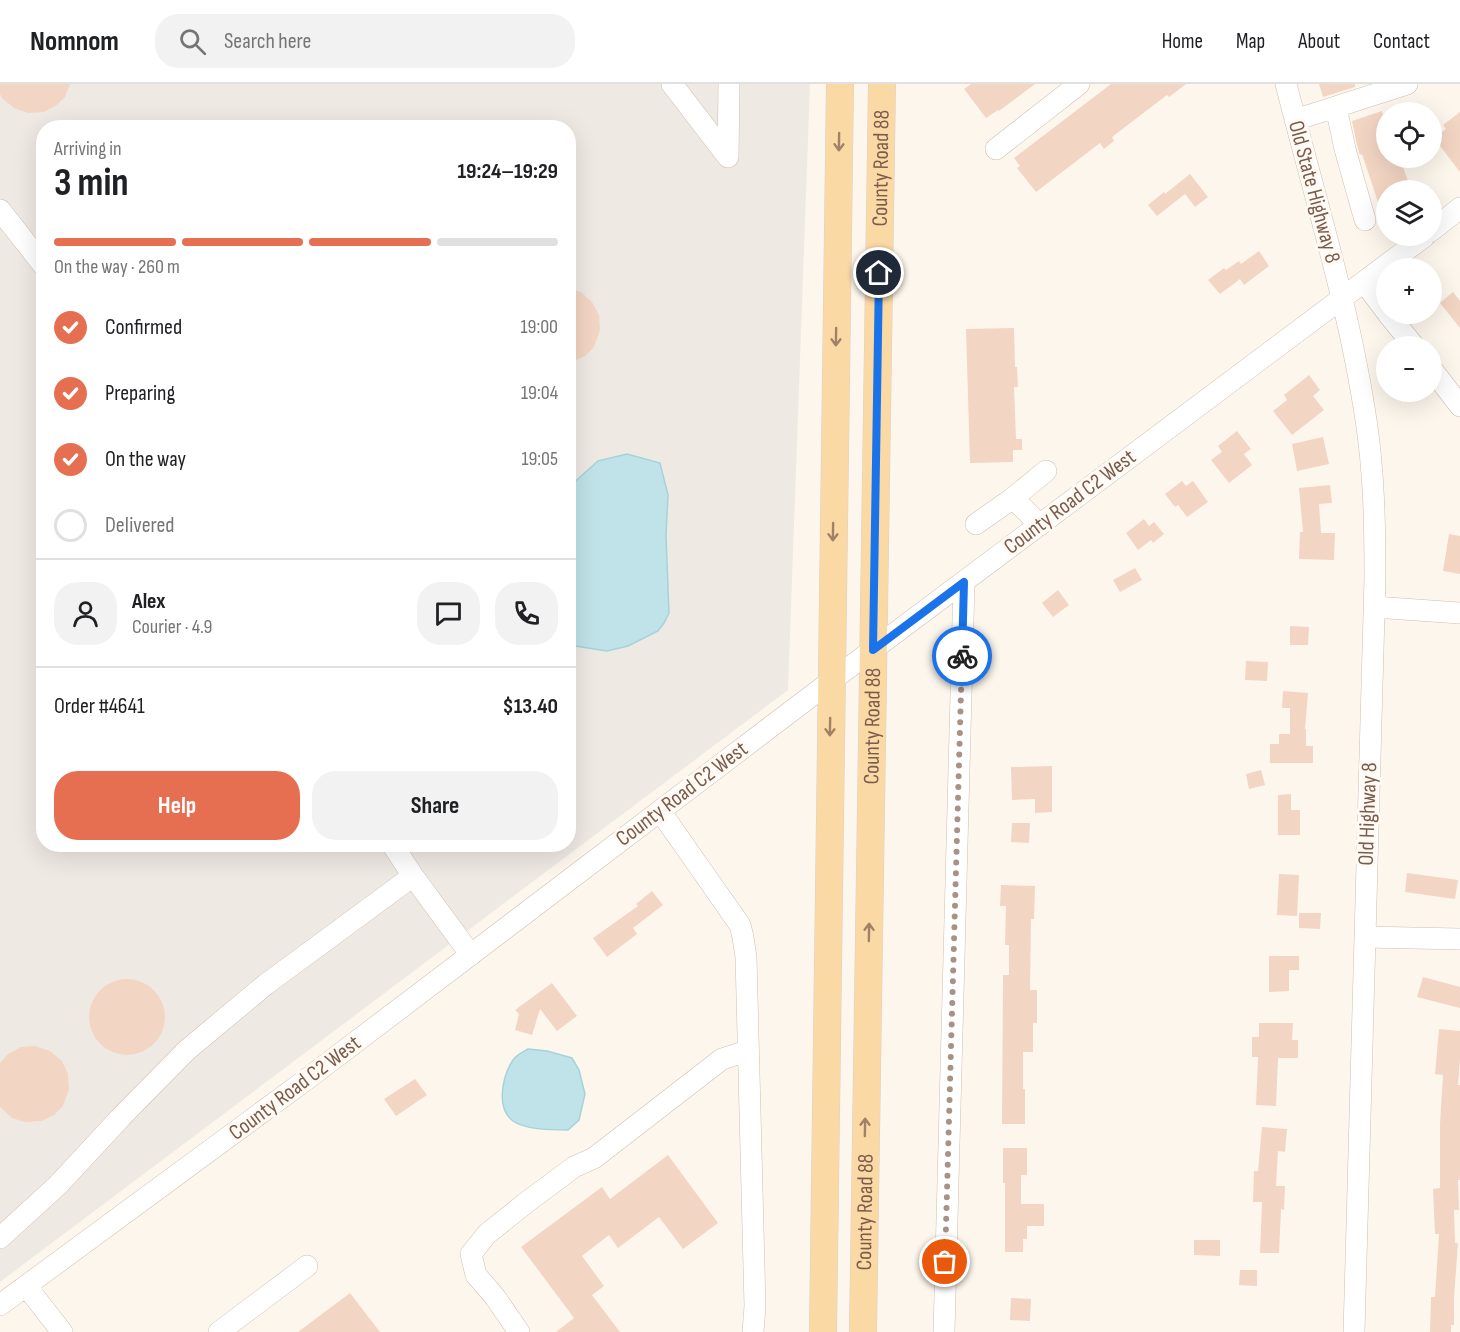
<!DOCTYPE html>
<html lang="en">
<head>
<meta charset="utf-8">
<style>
	:root { --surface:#fff; --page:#f2f2f2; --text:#202124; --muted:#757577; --line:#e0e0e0; --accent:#e76f51 }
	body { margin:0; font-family:"Sofia Sans Condensed",sans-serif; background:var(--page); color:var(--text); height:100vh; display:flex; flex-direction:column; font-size:22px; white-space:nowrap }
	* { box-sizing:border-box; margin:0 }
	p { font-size:20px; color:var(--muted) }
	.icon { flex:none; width:33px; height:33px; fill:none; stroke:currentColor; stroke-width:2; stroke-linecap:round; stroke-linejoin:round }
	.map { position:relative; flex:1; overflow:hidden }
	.panel { position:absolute; left:36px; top:36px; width:540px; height:732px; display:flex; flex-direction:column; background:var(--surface); border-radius:24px; box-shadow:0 6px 24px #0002 }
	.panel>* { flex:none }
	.tools { position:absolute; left:1376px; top:18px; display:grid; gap:12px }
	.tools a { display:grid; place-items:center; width:66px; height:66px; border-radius:50%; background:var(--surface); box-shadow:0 6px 24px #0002; font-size:30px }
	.pin { position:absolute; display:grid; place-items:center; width:51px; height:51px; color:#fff; margin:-26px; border:3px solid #fff; border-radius:50%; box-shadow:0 2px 6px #0007 }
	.courier { position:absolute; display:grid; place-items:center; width:60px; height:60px; margin:-30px; border:4px solid #1a73e8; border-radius:50%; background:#fff; color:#222; box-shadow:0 2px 8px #0007 }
	.overview em { font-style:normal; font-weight:700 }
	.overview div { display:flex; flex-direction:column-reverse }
	.overview { display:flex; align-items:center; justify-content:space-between; height:102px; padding:0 18px }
	h1 { font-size:39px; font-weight:700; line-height:45px }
	.bar { display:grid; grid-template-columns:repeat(4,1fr); gap:9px 6px; align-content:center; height:72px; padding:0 18px }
	.bar i { height:8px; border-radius:4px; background:var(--line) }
	.bar .current { background:var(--accent) }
	.bar p { grid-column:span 4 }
	.line { display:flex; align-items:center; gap:15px; padding:0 18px; border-top:2px solid var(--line) }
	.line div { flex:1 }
	.round { display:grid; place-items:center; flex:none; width:63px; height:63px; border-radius:24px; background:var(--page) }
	ol { padding:0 18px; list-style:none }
	li { display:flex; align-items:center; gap:18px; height:66px }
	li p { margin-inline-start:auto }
	li .icon { padding:6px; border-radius:50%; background:var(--accent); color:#fff; stroke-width:4 }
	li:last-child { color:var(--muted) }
	li i { width:33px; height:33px; border:3px solid var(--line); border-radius:50% }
	.button { display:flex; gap:12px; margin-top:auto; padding:12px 18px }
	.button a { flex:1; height:69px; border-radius:24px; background:var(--accent); color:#fff; font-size:24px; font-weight:700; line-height:69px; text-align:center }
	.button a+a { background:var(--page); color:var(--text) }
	header { display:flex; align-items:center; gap:36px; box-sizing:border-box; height:84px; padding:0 30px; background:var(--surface); border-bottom:2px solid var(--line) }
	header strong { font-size:28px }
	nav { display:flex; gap:33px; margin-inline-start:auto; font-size:21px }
	.search { width:420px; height:54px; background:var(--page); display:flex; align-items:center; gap:15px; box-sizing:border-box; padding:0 21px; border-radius:24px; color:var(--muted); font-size:22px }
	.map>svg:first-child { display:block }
	.industrial { fill:#efe9e4; fill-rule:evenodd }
	.water { fill:#bfe3e8; stroke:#a5d3da; stroke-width:1.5 }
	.building { fill:#f3d5c3 }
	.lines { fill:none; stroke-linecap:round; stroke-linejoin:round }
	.minor-casing { stroke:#d1beb0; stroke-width:22 }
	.major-casing { stroke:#dad1cd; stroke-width:28 }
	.minor { stroke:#fff; stroke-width:21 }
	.major { stroke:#fbd9a5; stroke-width:27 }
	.oneway { stroke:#a18267 }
	.done { stroke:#a89285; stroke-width:6; stroke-dasharray:0 10.8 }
	.route { stroke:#1a73e8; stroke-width:8 }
	.labels { text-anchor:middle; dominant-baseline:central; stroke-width:6; stroke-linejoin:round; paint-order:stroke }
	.street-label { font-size:22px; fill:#7a5c4d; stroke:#fffaf3 }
</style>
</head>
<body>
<header>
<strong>Nomnom</strong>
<div class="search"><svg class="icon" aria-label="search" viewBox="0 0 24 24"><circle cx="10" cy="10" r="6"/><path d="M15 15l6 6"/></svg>Search here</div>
<nav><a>Home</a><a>Map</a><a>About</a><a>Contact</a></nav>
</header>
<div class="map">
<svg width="1460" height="1248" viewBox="0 0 1460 1248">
	<rect width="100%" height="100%" fill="#fdf6ec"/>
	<path class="industrial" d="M0,0H810L788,606L0,1198ZM44,44H568V760H44Z"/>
	<path class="water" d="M627,370L660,379L668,411L666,451L669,529L664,539L658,547L628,562L607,567L575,562L568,560L569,403L598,377Z
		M528,965L547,967L572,974L579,986L585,1010L579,1036L568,1046C553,1046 525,1046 513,1037C495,1024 503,991 513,976C516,971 523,968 528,965Z"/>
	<path class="building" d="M0,0H70L65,13L57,21L44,28L28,29L14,24L2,14L0,10Z
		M971,0H1035L999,27L998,26L986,34L964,5Z
		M1111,0H1186L1169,13L1167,11L1112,53L1114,57L1104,65L1100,59L1036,108L1017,84L1020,82L1014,74Z
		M1319,0H1355V3L1323,13Z
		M1382,27L1386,40V74H1400L1411,106H1386V136H1384L1362,70L1360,71L1357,61L1352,37Z
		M1460,28V88L1434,54L1446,45L1443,41Z
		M1190,90L1208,113L1195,123L1185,110L1157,132L1148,121L1164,108L1165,110Z
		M1259,167L1269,182L1244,201L1240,195L1220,210L1208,196L1224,184L1226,186L1239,177L1241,180Z
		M568,204L581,208L592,218L599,231L600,246L594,263L585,272L568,280Z
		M1453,208L1460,217V244L1440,219Z
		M1014,244L1015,283H1017L1018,303H1014L1016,355H1022V366H1013V378L970,379L966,245Z
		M1309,291L1320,306L1313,312L1324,326L1292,351L1273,327L1287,316L1284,311Z
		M1237,347L1251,365L1244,370L1252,381L1229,399L1211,376L1222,368L1218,362Z
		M1323,353L1329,380L1297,387L1292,360Z
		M1182,397L1186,402L1193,397L1208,418L1187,433L1178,421L1175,423L1165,410Z
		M1330,401L1332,419L1319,420L1321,449H1335L1334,476L1299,475L1300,448H1303L1299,404Z
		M1144,435L1149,442L1154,438L1164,450L1153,459L1151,456L1138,466L1126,449Z
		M1449,450L1460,452V490L1443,487Z
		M1135,484L1142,496L1120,508L1113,496Z
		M1058,506L1069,521L1053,533L1042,519Z
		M1290,542L1309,543L1308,561H1290Z
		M1246,577L1268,578L1267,597L1245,596Z
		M1283,607L1308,609L1305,645H1306V662H1313V679H1270V660H1279V650H1290V624H1282Z
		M1052,682V728L1035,729V715L1012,716L1011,683Z
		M1261,686L1265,701L1249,705L1246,690Z
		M1291,710V726H1300V751H1278V711Z
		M1012,739H1030L1029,759L1011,758Z
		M1407,789L1458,796L1455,815L1405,808Z
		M1279,790L1299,791L1297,832L1277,831Z
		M1001,801L1035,802L1034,835H1031L1030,906H1037V939H1033V968H1023V1005H1025V1040H1002L1003,891H1009V861H1005L1006,822H1000Z
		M652,807L663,821L633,844L637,850L607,873L593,854L638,822L636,820Z
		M1299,829H1321L1320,845L1299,844Z
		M1269,872H1299V886H1289V907L1269,908Z
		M1423,893L1460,903V924L1417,913Z
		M89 933a38 38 0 1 1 76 0a38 38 0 1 1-76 0Z
		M552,899L577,932L557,947L540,925L532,951L515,946L519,930L515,926Z
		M1259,939H1293L1292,956H1298V974H1278L1276,1022L1256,1021L1258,973H1252V953H1259Z
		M1439,945L1460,947V976L1458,1001H1460V1096H1458L1459,1126H1454L1455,1159H1458L1454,1214V1241H1451V1248H1430L1431,1213H1435L1439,1150H1435L1433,1105L1440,1104V1040L1443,991L1435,990Z
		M35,962L50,967L62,977L68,990L69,1005L63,1022L54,1031L42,1037L25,1038L12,1034L0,1023V979L8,970L21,963Z
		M415,995L427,1011L396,1032L384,1015Z
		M1262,1043L1287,1045L1285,1068L1278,1067L1276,1102H1285L1284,1126L1281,1125L1279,1169H1260L1262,1118H1253L1254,1087H1258Z
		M1003,1064H1027V1091H1021V1120H1044V1142H1027V1155H1023V1168H1005V1099H1003Z
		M668,1071L718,1139L683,1165L659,1133L618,1164L609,1151L582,1172L604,1202L592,1211L620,1248H556L574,1234L521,1163L602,1103L610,1115Z
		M1194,1156H1220V1172L1194,1171Z
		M1240,1186H1257V1202L1239,1201Z
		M350,1209L380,1248H298Z
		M1011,1214L1031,1215L1030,1237L1010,1236Z"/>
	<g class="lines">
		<g class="minor-casing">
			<path id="minor" d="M672,0L728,73
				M1286,0C1314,111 1349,222 1366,336C1374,388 1375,441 1375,494L1354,1248
				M1336,23L1345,65L1365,136
				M1295,36L1407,0
				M996,65L1079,0
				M728,73L729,0
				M0,126L44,182
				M1431,147L1460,124
				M1364,198L1386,227
				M1388,230L1414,262
				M1431,284L1460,322
				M1013,414L1046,387
				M976,440L1013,414L1040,441
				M1374,523L1460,529
				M660,727L740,841L743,853L746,873L755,1222L753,1248
				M392,760L413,792
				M1365,853L1460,855
				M0,1154L58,1101L122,1032L187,966L265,901L413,792L471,871
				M26,1202L62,1248
				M0,1221L307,995L831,597L1425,152
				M219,1248L307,1182
				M519,1248L495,1213L476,1191L471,1170L487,1150L527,1118L574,1083L594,1074L722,975L747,967
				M944,1248L964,498"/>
		</g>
		<g class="major-casing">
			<g id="major">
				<path d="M823,1248L840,0"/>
				<path id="s1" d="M863,1248L882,0"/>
			</g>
		</g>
		<use href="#minor" class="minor"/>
		<use href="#major" class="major"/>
	</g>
	<defs><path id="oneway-shaft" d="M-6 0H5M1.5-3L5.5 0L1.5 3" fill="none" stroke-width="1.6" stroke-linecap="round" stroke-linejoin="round" transform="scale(1.5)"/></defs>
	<g class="oneway">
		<use href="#oneway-shaft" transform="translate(839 58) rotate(91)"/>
		<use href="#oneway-shaft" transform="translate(836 253) rotate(91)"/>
		<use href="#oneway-shaft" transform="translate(833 448) rotate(91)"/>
		<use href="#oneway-shaft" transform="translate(830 643) rotate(91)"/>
		<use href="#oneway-shaft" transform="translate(869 848) rotate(-89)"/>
		<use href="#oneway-shaft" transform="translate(865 1043) rotate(-89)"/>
	</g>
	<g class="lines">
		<path class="done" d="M945,1178L962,572"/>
		<path class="route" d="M879,189L873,566L964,498L962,572"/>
	</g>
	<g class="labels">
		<g class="street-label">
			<text stroke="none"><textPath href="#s1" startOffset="1164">County Road 88</textPath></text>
			<text transform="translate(1314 108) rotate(75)">Old State Highway 8</text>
			<text transform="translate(1070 418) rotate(-37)">County Road C2 West</text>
			<text stroke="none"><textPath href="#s1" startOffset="606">County Road 88</textPath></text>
			<text transform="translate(682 710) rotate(-37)">County Road C2 West</text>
			<text transform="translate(1368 730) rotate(-88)">Old Highway 8</text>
			<text transform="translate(295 1004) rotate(-37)">County Road C2 West</text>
			<text stroke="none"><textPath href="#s1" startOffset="120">County Road 88</textPath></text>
		</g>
	</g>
</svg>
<div class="tools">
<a><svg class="icon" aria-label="locate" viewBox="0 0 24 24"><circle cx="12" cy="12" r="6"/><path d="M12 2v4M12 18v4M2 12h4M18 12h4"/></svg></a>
<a><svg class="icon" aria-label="layers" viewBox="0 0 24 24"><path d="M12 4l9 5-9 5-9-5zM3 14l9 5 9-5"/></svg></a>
<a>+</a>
<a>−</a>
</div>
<div class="pin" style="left:945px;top:1178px;background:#ea580c"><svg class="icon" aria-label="bag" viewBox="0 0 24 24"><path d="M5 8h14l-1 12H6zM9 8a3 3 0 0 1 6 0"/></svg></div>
<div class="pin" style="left:879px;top:189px;background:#1f2937"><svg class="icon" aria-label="home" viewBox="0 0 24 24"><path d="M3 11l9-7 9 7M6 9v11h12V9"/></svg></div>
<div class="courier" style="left:962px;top:572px"><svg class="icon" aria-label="bike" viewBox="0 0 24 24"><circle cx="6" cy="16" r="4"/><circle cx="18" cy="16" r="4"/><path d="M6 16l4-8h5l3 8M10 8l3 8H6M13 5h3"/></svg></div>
<section class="panel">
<div class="overview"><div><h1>3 min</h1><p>Arriving in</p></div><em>19:24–19:29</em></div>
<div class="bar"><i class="current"></i><i class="current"></i><i class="current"></i><i></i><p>On the way · 260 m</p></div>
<ol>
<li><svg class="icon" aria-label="check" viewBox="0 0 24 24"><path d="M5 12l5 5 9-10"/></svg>Confirmed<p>19:00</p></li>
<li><svg class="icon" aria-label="check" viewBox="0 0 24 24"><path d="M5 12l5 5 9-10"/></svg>Preparing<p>19:04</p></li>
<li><svg class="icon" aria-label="check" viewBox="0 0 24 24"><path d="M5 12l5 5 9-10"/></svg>On the way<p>19:05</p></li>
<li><i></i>Delivered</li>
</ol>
<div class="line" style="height:108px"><a class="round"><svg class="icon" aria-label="person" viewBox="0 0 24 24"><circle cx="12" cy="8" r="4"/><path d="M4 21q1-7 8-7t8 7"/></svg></a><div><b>Alex</b><p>Courier · 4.9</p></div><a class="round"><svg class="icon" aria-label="chat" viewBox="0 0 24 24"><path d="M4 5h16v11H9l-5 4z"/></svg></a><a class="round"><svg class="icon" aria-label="phone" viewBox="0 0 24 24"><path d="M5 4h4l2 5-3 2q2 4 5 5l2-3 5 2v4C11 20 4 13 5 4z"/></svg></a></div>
<div class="line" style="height:78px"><div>Order #4641</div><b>$13.40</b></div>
<div class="button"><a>Help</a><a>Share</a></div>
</section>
</div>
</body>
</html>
